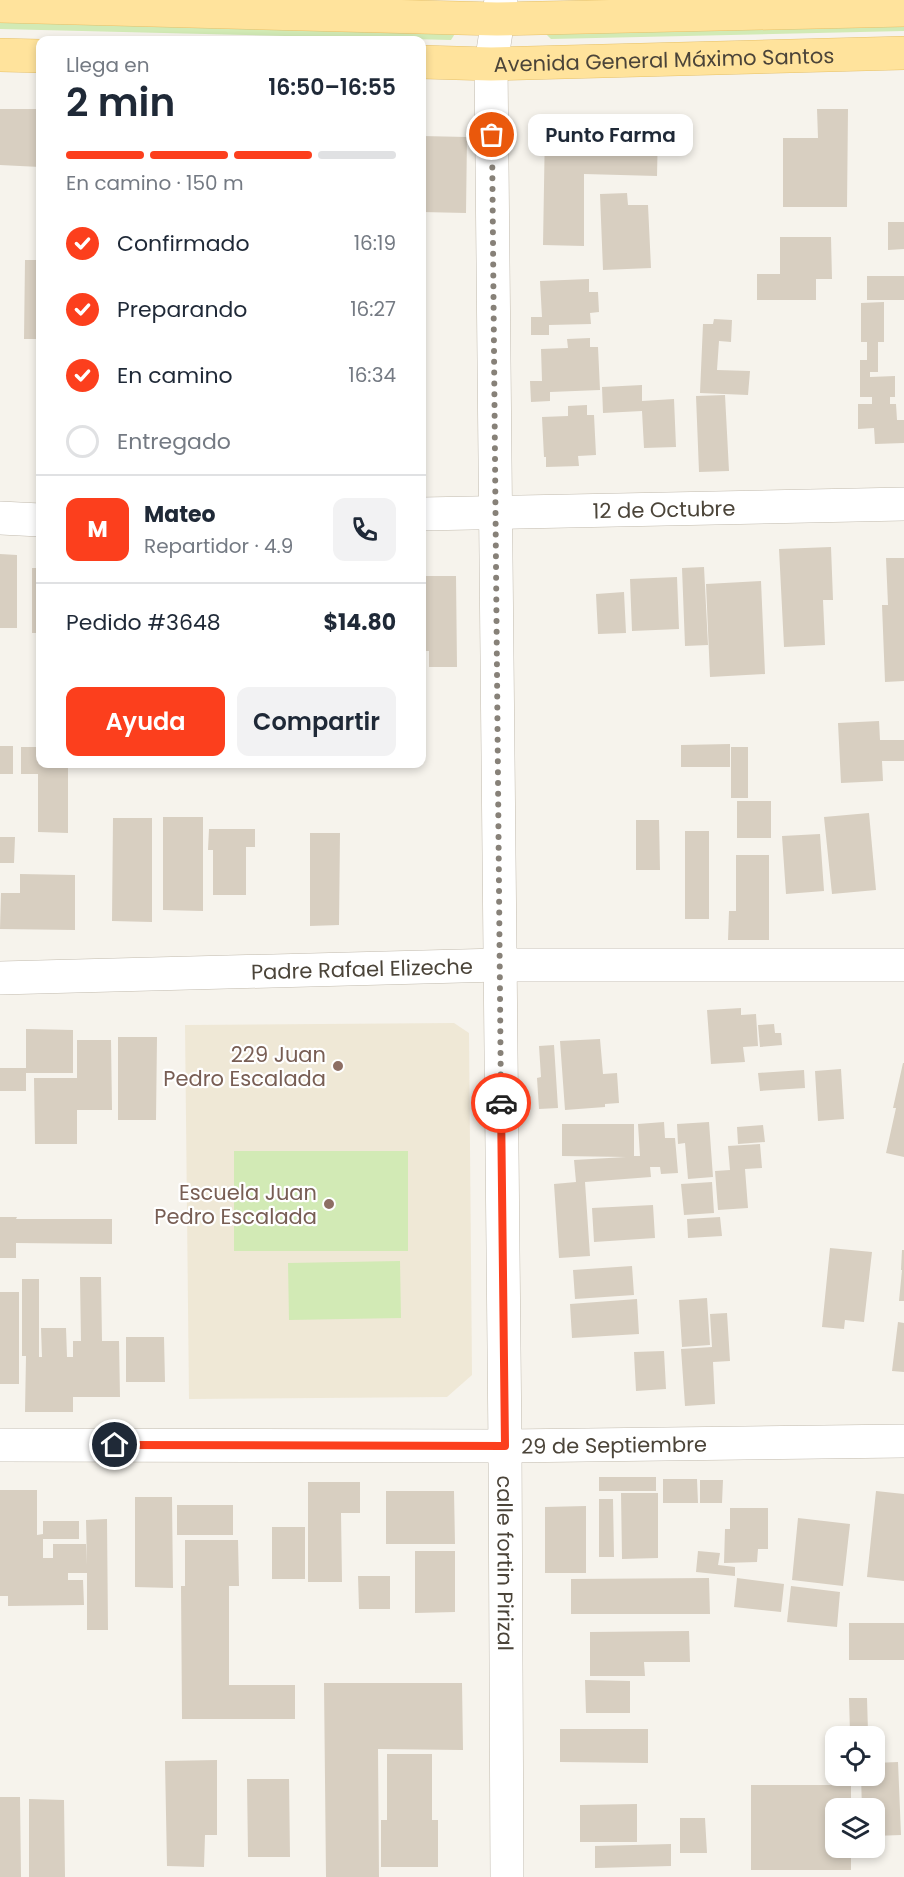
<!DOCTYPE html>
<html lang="es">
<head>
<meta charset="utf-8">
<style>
	:root { --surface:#fff; --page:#f2f2f3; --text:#1f2937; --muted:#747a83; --line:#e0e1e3; --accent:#fc3f1d }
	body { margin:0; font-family:Poppins,sans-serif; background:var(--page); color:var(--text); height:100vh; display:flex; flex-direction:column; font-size:22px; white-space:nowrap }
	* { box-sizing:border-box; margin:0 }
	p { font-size:20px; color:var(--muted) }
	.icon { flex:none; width:33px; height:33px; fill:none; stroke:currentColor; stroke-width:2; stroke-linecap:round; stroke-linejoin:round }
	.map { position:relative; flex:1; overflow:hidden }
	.side { position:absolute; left:36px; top:36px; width:390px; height:732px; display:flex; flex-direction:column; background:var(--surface); border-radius:12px; box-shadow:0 3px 9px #0003 }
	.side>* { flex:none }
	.buttons { position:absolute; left:825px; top:1726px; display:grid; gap:12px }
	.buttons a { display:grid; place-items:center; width:60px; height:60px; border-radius:12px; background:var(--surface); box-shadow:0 3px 9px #0003; font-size:30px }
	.pin { position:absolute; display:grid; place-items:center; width:51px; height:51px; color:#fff; margin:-26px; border:3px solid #fff; border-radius:50%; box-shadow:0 2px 6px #0007 }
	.courier { position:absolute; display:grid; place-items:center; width:60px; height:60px; margin:-30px; border:4px solid #fc3f1d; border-radius:50%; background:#fff; color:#222; box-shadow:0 2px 8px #0007 }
	.bubble { position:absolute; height:42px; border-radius:12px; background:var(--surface); box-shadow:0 3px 9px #0003; font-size:20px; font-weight:600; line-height:42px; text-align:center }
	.head em { font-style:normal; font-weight:600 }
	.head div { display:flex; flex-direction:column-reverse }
	.head { display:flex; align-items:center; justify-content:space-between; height:102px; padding:0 30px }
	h1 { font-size:39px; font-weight:600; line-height:45px }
	.bar { display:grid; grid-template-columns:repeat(4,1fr); gap:9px 6px; align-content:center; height:72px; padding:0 30px }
	.bar i { height:8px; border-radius:4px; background:var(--line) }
	.bar .selected { background:var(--accent) }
	.bar p { grid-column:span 4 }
	.line { display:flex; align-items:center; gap:15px; padding:0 30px; border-top:2px solid var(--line) }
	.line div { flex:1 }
	.round { display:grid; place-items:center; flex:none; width:63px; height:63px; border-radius:12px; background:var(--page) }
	ol { padding:0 30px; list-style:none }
	li { display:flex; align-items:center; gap:18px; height:66px }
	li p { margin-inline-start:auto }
	li .icon { padding:6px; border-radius:50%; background:var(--accent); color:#fff; stroke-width:4 }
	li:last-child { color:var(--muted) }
	li i { width:33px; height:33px; border:3px solid var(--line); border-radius:50% }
	.button { display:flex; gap:12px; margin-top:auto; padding:12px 30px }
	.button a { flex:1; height:69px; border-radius:12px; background:var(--accent); color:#fff; font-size:24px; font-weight:600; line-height:69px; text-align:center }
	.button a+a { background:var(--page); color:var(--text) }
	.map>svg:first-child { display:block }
	.education { fill:#efe8d6 }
	.green { fill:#d2eab5 }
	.building { fill:#d8cfc1 }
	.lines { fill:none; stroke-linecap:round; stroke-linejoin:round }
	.minor-casing { stroke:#c2bbae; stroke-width:34 }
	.tertiary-casing { stroke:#c2bbae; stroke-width:34 }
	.primary-casing { stroke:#e6c16a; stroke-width:34 }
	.minor { stroke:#fff; stroke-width:33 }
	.tertiary { stroke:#fff; stroke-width:33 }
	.primary { stroke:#ffe39c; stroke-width:33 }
	.done { stroke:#878178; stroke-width:6; stroke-dasharray:0 10.8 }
	.route { stroke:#fc3f1d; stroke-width:8 }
	.education-dot { fill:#8d6e63; stroke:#fff; stroke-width:2 }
	.labels { text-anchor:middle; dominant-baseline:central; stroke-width:4.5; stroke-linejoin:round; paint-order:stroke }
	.street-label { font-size:21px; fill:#4b4439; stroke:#fff }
	.education-label { font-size:21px; fill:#785e54; stroke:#fff; text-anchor:end }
</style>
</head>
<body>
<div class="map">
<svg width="904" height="1877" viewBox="0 0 904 1877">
	<rect width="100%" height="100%" fill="#f6f3ec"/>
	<path class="education" d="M454,1023L469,1033L472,1375L447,1397L189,1399L185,1025Z"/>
	<path class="green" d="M0,19L456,32L451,40L0,29Z
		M904,21V31L551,39L546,34Z
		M234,1151H408V1251H234Z
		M400,1261L401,1318L289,1320L288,1263Z"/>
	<path class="building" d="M0,109H40V167L0,165Z
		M817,109H848L847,207H783V138H818Z
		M545,127L658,129L657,176L584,174V246L543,245Z
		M422,136L467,137L466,213L422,212Z
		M627,193L628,205H648L651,268L603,270L600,194Z
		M888,222H904V249L888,250Z
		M780,237H831L832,279H816V300H757V274H780Z
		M25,260H40V339H24Z
		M867,276H904V300H867Z
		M589,279V292H598L599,312L590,313L591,324L549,325V335H531V317H542L540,281Z
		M884,302V342H878V372H870V377L895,376V397H890V404H896L897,420H904V443L875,444L874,428L858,429V404H872V397H860V360H867V342H861V303Z
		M714,319L732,320L731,342L719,341L717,370L750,371L748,395L700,393L703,324H713Z
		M590,338V347H598L600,390L550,392V401L531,402L530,381H542L541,349L568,348L567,339Z
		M642,385V401L674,399L676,447L644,448L642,411L603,413L602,387Z
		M725,395L729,471L699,472L696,396Z
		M587,405V415H594L596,455L578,456L579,466L546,467V457H544L542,417L568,416V406Z
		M831,547L833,600H823L825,645L784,647L779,549Z
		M0,554L17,555V628H0Z
		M886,558H904V681L885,682L882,605H888Z
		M704,567L708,645L685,646L682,568Z
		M32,568H40V633H32Z
		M422,576H456L457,667H429V651H422Z
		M677,577L679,629L632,631L630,579Z
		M761,581L765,674L710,677L706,584Z
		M624,592L626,633L598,634L596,594Z
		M879,721L880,740H904V761H882L883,781L841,783L838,723Z
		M730,744V767H681V745Z
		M0,746H13V774H0Z
		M21,747H40V764H68V833L38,832V774H21Z
		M731,747H748V798H731Z
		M737,801H771V838H737Z
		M869,813L876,890L832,894L824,817Z
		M163,817H203V911L163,910Z
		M113,818H152V922L112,921Z
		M636,820H659L660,870H636Z
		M209,829H255V847H246V895H213V850H208Z
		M685,831H709V919H685Z
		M310,833H340L339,925L310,926Z
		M820,834L824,891L786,894L782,836Z
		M0,837H15L14,863H0Z
		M736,855H769V940H728L729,911H736Z
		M20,874L75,875V930L0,929L1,893H20Z
		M741,1008V1015L756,1014L758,1046L743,1047L745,1062L711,1064L707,1010Z
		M774,1024L775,1033H781L782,1045L760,1047L758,1025Z
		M26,1029L73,1030V1073H26V1091H0V1068H26Z
		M118,1037H157L156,1120H118Z
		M600,1039L603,1074L617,1073L619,1103L605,1104V1107L565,1110L560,1041Z
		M77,1040H111L112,1110H77V1144H35L34,1078H77Z
		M554,1045L558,1108L539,1109L537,1078L541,1077L539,1046Z
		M903,1063H904V1157L886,1153L896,1108H893Z
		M841,1069L844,1119L818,1121L815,1071Z
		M804,1070L805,1088L760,1091L758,1073Z
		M664,1122L665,1138H675L678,1173L661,1174L660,1167H650L651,1177L585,1182L590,1256L559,1258L554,1184L576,1182L574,1160L626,1157L562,1156V1124H634V1156H640L638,1124Z
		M709,1122L713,1177L688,1179L685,1143L678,1144L677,1124Z
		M763,1125L765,1142L738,1144L737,1127Z
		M760,1144L762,1168L745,1169L748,1208L718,1210L715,1171L730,1170L728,1146Z
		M712,1182L714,1213L684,1215L681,1184Z
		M653,1205L655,1238L594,1242L592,1208Z
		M0,1217H17L16,1219H112V1244L16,1243V1258H0Z
		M720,1217L722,1236L688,1238L687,1219Z
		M830,1248L872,1252L864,1322L845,1320L844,1329L822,1327Z
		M902,1250H904V1301H899L902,1270H901Z
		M632,1266L634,1295L575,1299L573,1270Z
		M80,1277H101L102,1341H119L120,1397H73V1412H25L26,1356H22V1279H39V1357H42L41,1328H66L67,1357H73V1341H81Z
		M0,1292H19V1384H0Z
		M707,1298L710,1345L682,1347L679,1300Z
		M637,1299L639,1334L572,1338L570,1304Z
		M727,1313L730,1361L713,1362L715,1404L685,1406L681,1349L712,1347L710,1314Z
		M898,1322L904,1323V1372L892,1371Z
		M126,1337H164L165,1382H126Z
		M664,1351L666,1389L636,1391L634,1352Z
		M599,1477H656V1491H599Z
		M663,1479H697L698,1503H663Z
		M700,1480H723L722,1503H700Z
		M308,1482H360V1513H341L342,1582H308Z
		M0,1490H37V1535L43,1534V1521H79V1539H43V1558H53V1544H86L87,1565L86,1520L107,1519L108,1630H87V1573H68V1580H83L84,1605L8,1606V1596H0Z
		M386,1491H454L455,1544H386Z
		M876,1491L904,1494V1581L867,1577Z
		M621,1493H658V1558L622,1559Z
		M135,1497H172L173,1588L135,1587Z
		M599,1499H613L614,1557H599Z
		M177,1505H233V1535H177Z
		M586,1506V1573H545V1507Z
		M730,1508H768V1549H758L757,1562L724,1563L725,1529H730Z
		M798,1518L850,1524L843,1586L792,1580Z
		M272,1527H305V1579H272Z
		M185,1540H238L239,1586H229V1685H295V1719H182L181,1586H185Z
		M415,1551H455V1612L415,1613Z
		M698,1551L720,1553L718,1565L735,1567V1576L696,1572Z
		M358,1576H390V1609H359Z
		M709,1578L710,1614H571V1579Z
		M737,1578L784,1584L781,1612L734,1607Z
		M791,1586L840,1592L837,1627L787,1622Z
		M849,1623H904V1660H849Z
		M689,1631L690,1662H644L645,1676H590V1632Z
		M585,1680L630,1681V1713H586Z
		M324,1683H462L463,1750L378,1749L379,1877H326Z
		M849,1698H867L868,1732L850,1733Z
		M560,1729H648V1763L560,1762Z
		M387,1754H432V1820H438V1867H381V1820H387Z
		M217,1760V1835H205L204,1867L167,1866L165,1761Z
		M898,1762L901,1835L874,1836V1809H862L861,1776H874V1763Z
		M247,1779H289L290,1857H248Z
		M751,1785H851V1809H836V1848H851V1870H751Z
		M0,1797H20L21,1877H0Z
		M29,1799L64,1800L65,1877H29Z
		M637,1804V1842H580V1805Z
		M680,1818H705L707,1853H680Z
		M671,1844V1866L595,1868V1846Z"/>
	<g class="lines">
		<g class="minor-casing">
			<g id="minor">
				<path id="s1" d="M422,514L904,504"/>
				<path d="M0,518L40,520"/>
				<path id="s2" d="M0,978L499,965H904"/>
				<path id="s3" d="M0,1445L505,1446L904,1441"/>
			</g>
		</g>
		<g class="tertiary-casing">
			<g id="tertiary">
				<path id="s4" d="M501,0L491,64L505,1446L507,1877"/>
			</g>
		</g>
		<g class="primary-casing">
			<g id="primary">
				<path d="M0,6L497,19L904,10"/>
				<path d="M0,55L40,56"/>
				<path id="s5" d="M422,62L491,64L904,53"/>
			</g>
		</g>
		<use href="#minor" class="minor"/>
		<use href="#tertiary" class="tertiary"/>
		<use href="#primary" class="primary"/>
	</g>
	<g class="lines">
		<path class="done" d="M492,135L501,1103"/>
		<path class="route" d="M115,1445L505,1446L501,1103"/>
	</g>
	<g class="education-dot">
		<circle cx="338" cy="1066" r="6"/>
		<circle cx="329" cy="1204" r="6"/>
	</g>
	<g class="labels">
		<g class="street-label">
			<text stroke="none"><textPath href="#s5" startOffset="242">Avenida General Máximo Santos</textPath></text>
			<text stroke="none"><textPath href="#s1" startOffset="242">12 de Octubre</textPath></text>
			<text stroke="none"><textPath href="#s2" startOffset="362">Padre Rafael Elizeche</textPath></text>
			<text stroke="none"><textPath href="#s3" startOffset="614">29 de Septiembre</textPath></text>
			<text stroke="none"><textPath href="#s4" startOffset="1564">calle fortin Pirizal</textPath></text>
		</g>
		<g class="education-label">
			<text x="326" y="1054">229 Juan<tspan x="326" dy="24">Pedro Escalada</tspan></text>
			<text x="317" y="1192">Escuela Juan<tspan x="317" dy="24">Pedro Escalada</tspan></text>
		</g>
	</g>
</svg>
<div class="buttons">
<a><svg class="icon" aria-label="locate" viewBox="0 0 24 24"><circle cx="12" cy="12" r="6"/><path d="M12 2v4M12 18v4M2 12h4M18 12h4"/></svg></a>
<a><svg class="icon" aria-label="layers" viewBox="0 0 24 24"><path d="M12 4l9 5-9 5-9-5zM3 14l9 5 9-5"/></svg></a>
</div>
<div class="pin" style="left:492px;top:135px;background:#ea580c"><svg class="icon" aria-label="bag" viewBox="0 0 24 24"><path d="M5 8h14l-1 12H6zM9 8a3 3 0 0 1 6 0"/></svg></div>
<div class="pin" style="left:115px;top:1445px;background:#1f2937"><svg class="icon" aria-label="home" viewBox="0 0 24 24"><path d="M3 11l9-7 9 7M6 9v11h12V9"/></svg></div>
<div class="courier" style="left:501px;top:1103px"><svg class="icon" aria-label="car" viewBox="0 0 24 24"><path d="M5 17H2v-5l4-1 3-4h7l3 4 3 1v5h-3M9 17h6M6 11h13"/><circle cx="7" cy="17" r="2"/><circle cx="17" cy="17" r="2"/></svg></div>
<div class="bubble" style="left:528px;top:114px;width:165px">Punto Farma</div>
<section class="side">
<div class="head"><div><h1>2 min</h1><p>Llega en</p></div><em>16:50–16:55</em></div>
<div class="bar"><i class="selected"></i><i class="selected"></i><i class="selected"></i><i></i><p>En camino · 150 m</p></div>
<ol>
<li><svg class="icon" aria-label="check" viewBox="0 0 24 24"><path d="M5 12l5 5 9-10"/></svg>Confirmado<p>16:19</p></li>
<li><svg class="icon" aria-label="check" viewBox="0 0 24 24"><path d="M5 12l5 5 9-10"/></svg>Preparando<p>16:27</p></li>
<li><svg class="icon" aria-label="check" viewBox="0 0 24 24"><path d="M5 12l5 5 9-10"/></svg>En camino<p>16:34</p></li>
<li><i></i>Entregado</li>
</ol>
<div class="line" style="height:108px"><b class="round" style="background:var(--accent);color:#fff">M</b><div><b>Mateo</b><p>Repartidor · 4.9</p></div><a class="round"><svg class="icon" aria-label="phone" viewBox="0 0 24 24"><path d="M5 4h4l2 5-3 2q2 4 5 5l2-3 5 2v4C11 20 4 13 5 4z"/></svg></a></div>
<div class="line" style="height:78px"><div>Pedido #3648</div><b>$14.80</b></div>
<div class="button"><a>Ayuda</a><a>Compartir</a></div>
</section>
</div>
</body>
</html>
